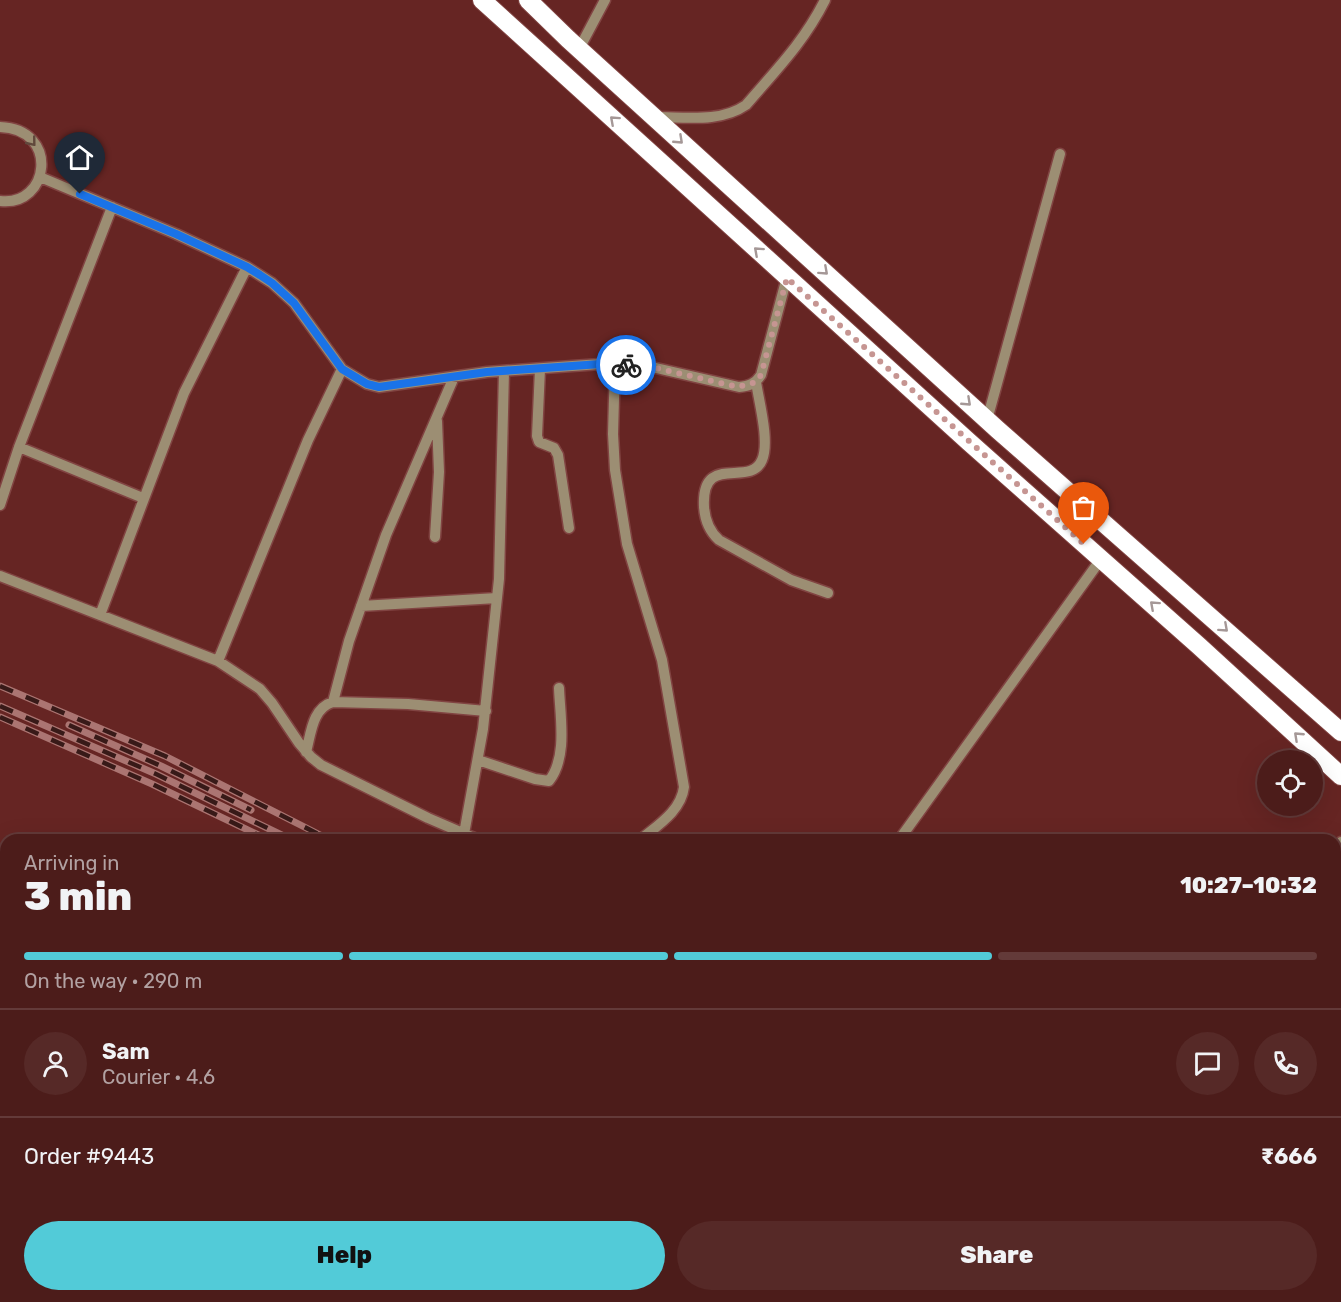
<!DOCTYPE html>
<html lang="en">
<head>
<meta charset="utf-8">
<style>
	:root { --surface:#4c1c1a; --page:#562927; --text:#f1f3f6; --muted:#b2a1a2; --line:#633a39; --accent:#52cbd8 }
	body { margin:0; font-family:Rubik,sans-serif; background:var(--page); color:var(--text); height:100vh; display:flex; flex-direction:column; font-size:22px; white-space:nowrap }
	* { box-sizing:border-box; margin:0 }
	p { font-size:20px; color:var(--muted) }
	.icon { flex:none; width:33px; height:33px; fill:none; stroke:currentColor; stroke-width:2; stroke-linecap:round; stroke-linejoin:round }
	.map { position:relative; flex:1; overflow:hidden }
	.panel { position:absolute; left:0px; top:834px; width:1341px; height:468px; display:flex; flex-direction:column; background:var(--surface); border-radius:18px 18px 0 0; box-shadow:0 6px 24px #0002,0 0 0 2px var(--line) }
	.panel>* { flex:none }
	.tools { position:absolute; left:1257px; top:750px; display:grid; gap:12px }
	.tools a { display:grid; place-items:center; width:66px; height:66px; border-radius:50%; background:var(--surface); box-shadow:0 6px 24px #0002,0 0 0 2px var(--line); font-size:30px }
	.pin { position:absolute; display:grid; place-items:center; width:51px; height:51px; color:#fff; margin:-62px -26px; border-radius:50% 50% 50% 0; rotate:-45deg; box-shadow:0 0 6px #0007 }
	.pin .icon { rotate:45deg }
	.courier { position:absolute; display:grid; place-items:center; width:60px; height:60px; margin:-30px; border:4px solid #1a73e8; border-radius:50%; background:#fff; color:#222; box-shadow:0 2px 8px #0007 }
	.summary em { font-style:normal; font-weight:800 }
	.summary div { display:flex; flex-direction:column-reverse }
	.summary { display:flex; align-items:center; justify-content:space-between; height:102px; padding:0 24px }
	h1 { font-size:39px; font-weight:800; line-height:45px }
	.bar { display:grid; grid-template-columns:repeat(4,1fr); gap:9px 6px; align-content:center; height:72px; padding:0 24px }
	.bar i { height:8px; border-radius:4px; background:var(--line) }
	.bar .selected { background:var(--accent) }
	.bar p { grid-column:span 4 }
	.line { display:flex; align-items:center; gap:15px; padding:0 24px; border-top:2px solid var(--line) }
	.line div { flex:1 }
	.round { display:grid; place-items:center; flex:none; width:63px; height:63px; border-radius:32px; background:var(--page) }
	.button { display:flex; gap:12px; margin-top:auto; padding:12px 24px }
	.button a { flex:1; height:69px; border-radius:36px; background:var(--accent); color:#111; font-size:24px; font-weight:800; line-height:69px; text-align:center }
	.button a+a { background:var(--page); color:var(--text) }
	.map>svg:first-child { display:block }
	.lines { fill:none; stroke-linecap:round; stroke-linejoin:round }
	.minor-casing { stroke:#814442; stroke-width:13 }
	.highway-casing { stroke:#814442; stroke-width:20 }
	.minor { stroke:#9c8e73; stroke-width:10 }
	.highway { stroke:#fff; stroke-width:18 }
	.rail-casing { stroke:#ab7572; stroke-width:7 }
	.rail { stroke:#381a18; stroke-width:4.5; stroke-dasharray:14; stroke-linecap:butt }
	.oneway { stroke:#a59897 }
	.oneway2 { stroke:#60483c }
	.done { stroke:#c69592; stroke-width:6; stroke-dasharray:0 10.8 }
	.route { stroke:#1a73e8; stroke-width:8 }
</style>
</head>
<body>
<div class="map">
<svg width="1341" height="1302" viewBox="0 0 1341 1302">
	<rect width="100%" height="100%" fill="#662523"/>
	<g class="lines">
		<g class="minor-casing">
			<path id="minor" d="M579,49L605,0
				M655,117C685,117 720,123 746,105C776,70 804,42 825,0
				M0,127C60,129 50,207 0,201
				M40,177L176,234L247,267L272,283L294,303L342,369L367,384L379,387L487,372L615,363L656,368L739,387C749,386 755,384 761,375L787,277
				M615,363L613,434L615,470L627,544L662,660L684,787C681,811 658,825 640,840
				M540,369L537,436L539,442L554,448L558,455L569,528
				M756,382C759,402 770,442 762,460C750,489 701,451 704,507C705,521 709,531 719,540L791,580L828,593
				M987,420L1060,154
				M19,447L143,498
				M0,505L19,447L112,207
				M435,537L439,472L437,421
				M0,576L218,661L260,689L272,703L299,743L311,757L321,765L428,818L479,840
				M361,606L497,598
				M100,615L184,393L247,267
				M218,661L308,440L342,369
				M333,702L349,641L386,535L454,377
				M306,752C311,734 312,708 333,702L408,704L486,711
				M478,760L535,779L549,781C568,757 560,716 559,688
				M464,834L483,729L499,579L504,371
				M899,840L1101,559
				M1335,854L1341,842
				M0,964L6,969
				M1335,1085L1341,1094
				M0,1116L6,1118
				M320,1296L340,1302
				M533,1296L535,1302
				M666,1296L683,1302
				M51,1302L53,1296"/>
		</g>
		<g class="highway-casing">
			<path id="highway" d="M482,0L969,442L1199,646L1341,776
				M528,0L568,39L998,430L1341,732"/>
		</g>
		<use href="#minor" class="minor"/>
		<use href="#highway" class="highway"/>
		<g class="rail-casing">
			<path id="rail" d="M0,686L165,756L330,840
				M0,706L156,774L292,840
				M0,717L152,784L269,840
				M69,725L161,766L251,810
				M1022,1296L1030,1302
				M1038,1296L1046,1302
				M1054,1296L1062,1302
				M1071,1296L1079,1302"/>
		</g>
		<use href="#rail" class="rail"/>
	</g>
	<defs><path id="oneway-chevron" d="M-2-3.5L2.5 0L-2 3.5" fill="none" stroke-width="1.6" stroke-linecap="round" stroke-linejoin="round" transform="scale(1.5)"/></defs>
	<g class="oneway">
		<use href="#oneway-chevron" transform="translate(614 120) rotate(-138)"/>
		<use href="#oneway-chevron" transform="translate(679 140) rotate(43)"/>
		<use href="#oneway-chevron" transform="translate(758 251) rotate(-138)"/>
		<use href="#oneway-chevron" transform="translate(824 271) rotate(42)"/>
		<use href="#oneway-chevron" transform="translate(967 402) rotate(43)"/>
		<use href="#oneway-chevron" transform="translate(1154 605) rotate(-138)"/>
		<use href="#oneway-chevron" transform="translate(1224 628) rotate(42)"/>
		<use href="#oneway-chevron" transform="translate(1298 736) rotate(-137)"/>
	</g>
	<use class="oneway2" href="#oneway-chevron" transform="translate(32 142) rotate(51)"/>
	<g class="lines">
		<path class="done" d="M626,365L656,368L738,387L756,382L761,375L787,278L1084,544"/>
		<path class="route" d="M80,194L176,234L247,267L260,275L272,283L294,303L342,369L367,384L379,387L487,372L615,363L626,365"/>
	</g>
</svg>
<div class="tools">
<a><svg class="icon" aria-label="locate" viewBox="0 0 24 24"><circle cx="12" cy="12" r="6"/><path d="M12 2v4M12 18v4M2 12h4M18 12h4"/></svg></a>
</div>
<div class="pin" style="left:1084px;top:544px;background:#ea580c"><svg class="icon" aria-label="bag" viewBox="0 0 24 24"><path d="M5 8h14l-1 12H6zM9 8a3 3 0 0 1 6 0"/></svg></div>
<div class="pin" style="left:80px;top:194px;background:#1f2937"><svg class="icon" aria-label="home" viewBox="0 0 24 24"><path d="M3 11l9-7 9 7M6 9v11h12V9"/></svg></div>
<div class="courier" style="left:626px;top:365px"><svg class="icon" aria-label="bike" viewBox="0 0 24 24"><circle cx="6" cy="16" r="4"/><circle cx="18" cy="16" r="4"/><path d="M6 16l4-8h5l3 8M10 8l3 8H6M13 5h3"/></svg></div>
<section class="panel">
<div class="summary"><div><h1>3 min</h1><p>Arriving in</p></div><em>10:27–10:32</em></div>
<div class="bar"><i class="selected"></i><i class="selected"></i><i class="selected"></i><i></i><p>On the way · 290 m</p></div>
<div class="line" style="height:108px"><a class="round"><svg class="icon" aria-label="person" viewBox="0 0 24 24"><circle cx="12" cy="8" r="4"/><path d="M4 21q1-7 8-7t8 7"/></svg></a><div><b>Sam</b><p>Courier · 4.6</p></div><a class="round"><svg class="icon" aria-label="chat" viewBox="0 0 24 24"><path d="M4 5h16v11H9l-5 4z"/></svg></a><a class="round"><svg class="icon" aria-label="phone" viewBox="0 0 24 24"><path d="M5 4h4l2 5-3 2q2 4 5 5l2-3 5 2v4C11 20 4 13 5 4z"/></svg></a></div>
<div class="line" style="height:78px"><div>Order #9443</div><b>₹666</b></div>
<div class="button"><a>Help</a><a>Share</a></div>
</section>
</div>
</body>
</html>
